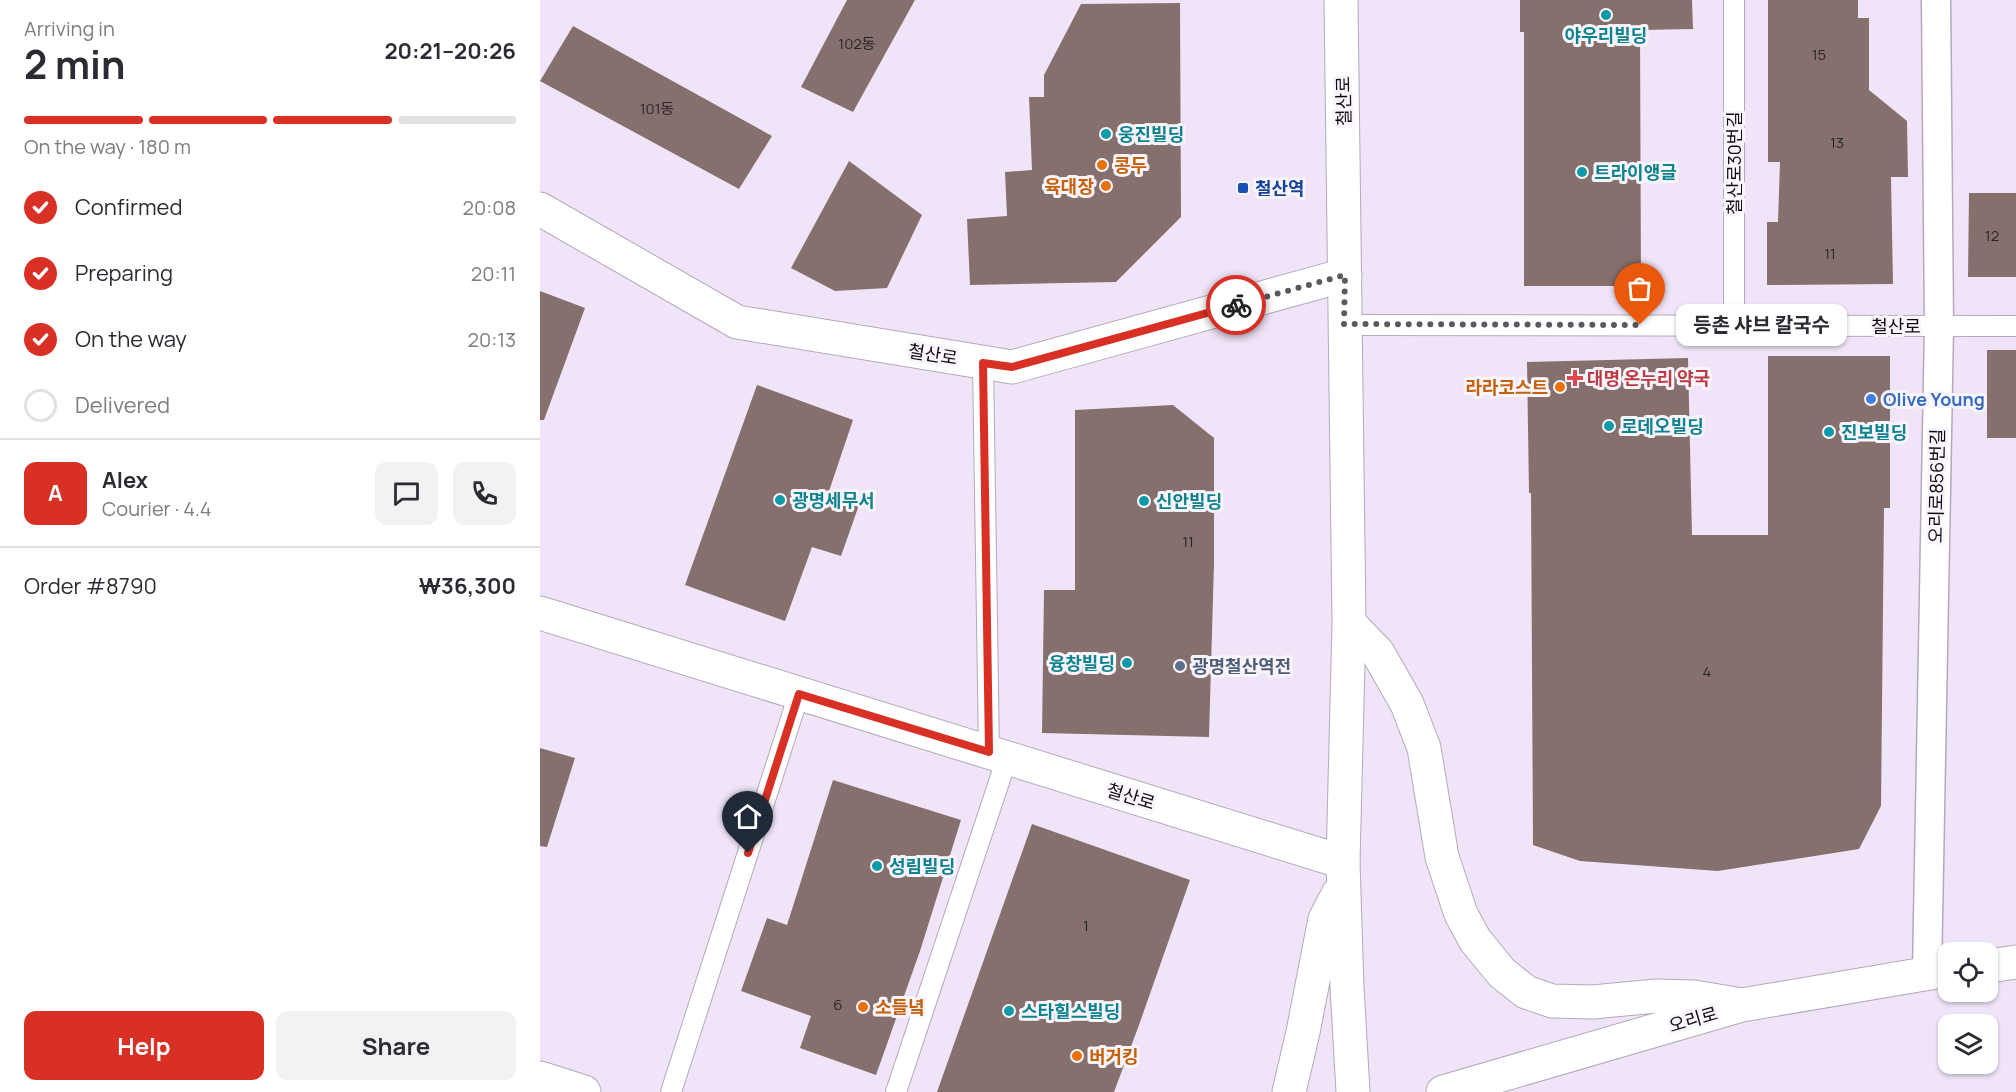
<!DOCTYPE html>
<html lang="en">
<head>
<meta charset="utf-8">
<style>
	:root { --surface:#fff; --page:#f2f2f3; --text:#2b2b33; --muted:#7c7c81; --line:#e1e1e2; --accent:#d93025 }
	body { margin:0; font-family:Manrope,"Noto Sans KR",sans-serif; background:var(--page); color:var(--text); height:100vh; display:flex; flex-direction:column; font-size:22px; white-space:nowrap }
	* { box-sizing:border-box; margin:0 }
	p { font-size:20px; color:var(--muted) }
	.icon { flex:none; width:33px; height:33px; fill:none; stroke:currentColor; stroke-width:2; stroke-linecap:round; stroke-linejoin:round }
	.map { position:relative; flex:1; overflow:hidden }
	.details { display:flex; flex-direction:column; background:var(--surface); width:540px }
	.details>* { flex:none }
	.controls { position:absolute; left:1398px; top:942px; display:grid; gap:12px }
	.controls a { display:grid; place-items:center; width:60px; height:60px; border-radius:12px; background:var(--surface); box-shadow:0 2px 4px #0004; font-size:30px }
	.pin { position:absolute; display:grid; place-items:center; width:51px; height:51px; color:#fff; margin:-62px -26px; border-radius:50% 50% 50% 0; rotate:-45deg; box-shadow:0 0 6px #0007 }
	.pin .icon { rotate:45deg }
	.courier { position:absolute; display:grid; place-items:center; width:60px; height:60px; margin:-30px; border:4px solid #d93025; border-radius:50%; background:#fff; color:#222; box-shadow:0 2px 8px #0007 }
	.bubble { position:absolute; height:42px; border-radius:12px; background:var(--surface); box-shadow:0 2px 4px #0004; font-size:20px; font-weight:700; line-height:42px; text-align:center }
	.summary em { font-style:normal; font-weight:700 }
	.summary div { display:flex; flex-direction:column-reverse }
	.summary { display:flex; align-items:center; justify-content:space-between; height:102px; padding:0 24px }
	h1 { font-size:39px; font-weight:700; line-height:45px }
	.bar { display:grid; grid-template-columns:repeat(4,1fr); gap:9px 6px; align-content:center; height:72px; padding:0 24px }
	.bar i { height:8px; border-radius:4px; background:var(--line) }
	.bar .active { background:var(--accent) }
	.bar p { grid-column:span 4 }
	.line { display:flex; align-items:center; gap:15px; padding:0 24px; border-top:2px solid var(--line) }
	.line div { flex:1 }
	.round { display:grid; place-items:center; flex:none; width:63px; height:63px; border-radius:12px; background:var(--page) }
	ol { padding:0 24px; list-style:none }
	li { display:flex; align-items:center; gap:18px; height:66px }
	li p { margin-inline-start:auto }
	li .icon { padding:6px; border-radius:50%; background:var(--accent); color:#fff; stroke-width:4 }
	li:last-child { color:var(--muted) }
	li i { width:33px; height:33px; border:3px solid var(--line); border-radius:50% }
	.cta { display:flex; gap:12px; margin-top:auto; padding:12px 24px }
	.cta a { flex:1; height:69px; border-radius:12px; background:var(--accent); color:#fff; font-size:24px; font-weight:700; line-height:69px; text-align:center }
	.cta a+a { background:var(--page); color:var(--text) }
	main { display:flex; flex:1; min-height:0 }
	.map>svg:first-child { display:block }
	.building { fill:#86706e }
	.lines { fill:none; stroke-linecap:round; stroke-linejoin:round }
	.service-casing { stroke:#b3a9bb; stroke-width:22 }
	.pedestrian-casing { stroke:#b3a9bb; stroke-width:31 }
	.minor-casing { stroke:#b3a9bb; stroke-width:35 }
	.secondary-casing { stroke:#b3a9bb; stroke-width:35 }
	.service { stroke:#fff; stroke-width:20 }
	.pedestrian { stroke:#fff; stroke-width:28 }
	.minor { stroke:#fff; stroke-width:33 }
	.secondary { stroke:#fff; stroke-width:33 }
	.done { stroke:#5c5761; stroke-width:6; stroke-dasharray:0 10.8 }
	.route { stroke:#d93025; stroke-width:8 }
	.culture-dot { fill:#0f9aa8; stroke:#faf5fd; stroke-width:2 }
	.food-dot { fill:#e8710a; stroke:#faf5fd; stroke-width:2 }
	.transit-dot { fill:#1a4fb4; stroke:#faf5fd; stroke-width:2 }
	.health-dot { fill:#e0444e; stroke:#faf5fd; stroke-width:2 }
	.shop-dot { fill:#3f7fe0; stroke:#faf5fd; stroke-width:2 }
	.service-dot { fill:#5c6f8a; stroke:#faf5fd; stroke-width:2 }
	.labels { text-anchor:middle; dominant-baseline:central; stroke-width:6; stroke-linejoin:round; paint-order:stroke }
	.number-label { font-size:15px; fill:#2b2428 }
	.culture-label { font-size:18px; font-weight:bold; fill:#0d838f; stroke:#faf5fd; text-anchor:start }
	.street-label { font-size:18px; fill:#0d0a10; stroke:#faf5fd }
	.food-label { font-size:18px; font-weight:bold; fill:#c56008; stroke:#faf5fd; text-anchor:start }
	.transit-label { font-size:18px; font-weight:bold; fill:#164399; stroke:#faf5fd; text-anchor:start }
	.health-label { font-size:18px; font-weight:bold; fill:#be3a42; stroke:#faf5fd; text-anchor:start }
	.shop-label { font-size:18px; font-weight:bold; fill:#366cbe; stroke:#faf5fd; text-anchor:start }
	.service-label { font-size:18px; font-weight:bold; fill:#4e5e75; stroke:#faf5fd; text-anchor:start }
</style>
</head>
<body>
<main>
<section class="details">
<div class="summary"><div><h1>2 min</h1><p>Arriving in</p></div><em>20:21–20:26</em></div>
<div class="bar"><i class="active"></i><i class="active"></i><i class="active"></i><i></i><p>On the way · 180 m</p></div>
<ol>
<li><svg class="icon" aria-label="check" viewBox="0 0 24 24"><path d="M5 12l5 5 9-10"/></svg>Confirmed<p>20:08</p></li>
<li><svg class="icon" aria-label="check" viewBox="0 0 24 24"><path d="M5 12l5 5 9-10"/></svg>Preparing<p>20:11</p></li>
<li><svg class="icon" aria-label="check" viewBox="0 0 24 24"><path d="M5 12l5 5 9-10"/></svg>On the way<p>20:13</p></li>
<li><i></i>Delivered</li>
</ol>
<div class="line" style="height:108px"><b class="round" style="background:var(--accent);color:#fff">A</b><div><b>Alex</b><p>Courier · 4.4</p></div><a class="round"><svg class="icon" aria-label="chat" viewBox="0 0 24 24"><path d="M4 5h16v11H9l-5 4z"/></svg></a><a class="round"><svg class="icon" aria-label="phone" viewBox="0 0 24 24"><path d="M5 4h4l2 5-3 2q2 4 5 5l2-3 5 2v4C11 20 4 13 5 4z"/></svg></a></div>
<div class="line" style="height:78px"><div>Order #8790</div><b>₩36,300</b></div>
<div class="cta"><a>Help</a><a>Share</a></div>
</section>
<div class="map">
<svg width="1476" height="1092" viewBox="0 0 1476 1092">
	<rect width="100%" height="100%" fill="#f0e5f8"/>
	<path class="building" d="M307,0H375L313,112L261,87Z
		M980,0H1152L1153,29L1100,30L1101,286H984V32H980Z
		M1228,0H1318V18H1329V90L1367,121L1368,177H1351L1353,284L1227,285V222H1238L1240,162H1228Z
		M640,3L641,217L576,282L430,285L427,219L467,216L465,172L492,170L489,97H504V75L541,4Z
		M33,26L232,136L199,189L0,81Z
		M309,161L382,215L347,288L295,291L251,268Z
		M1429,193H1476V277H1428Z
		M0,291L45,308L4,420H0Z
		M1447,350H1476V438H1447Z
		M1228,356H1350V508H1344L1341,806L1319,849L1178,871L1040,861L993,845L991,493H989L987,362L1148,358L1152,535H1228Z
		M217,385L313,420L288,494L319,505L301,556L272,547L245,621L145,585Z
		M633,405L674,438V563L669,737L502,733L504,590H535V410Z
		M0,748L35,758L7,847L0,846Z
		M293,780L421,820L380,951L336,1075L260,1048L271,1016L201,991L227,918L247,925Z
		M492,824L650,880L599,1025L574,1092H397Z"/>
	<g class="lines">
		<g class="service-casing">
			<path id="service" d="M804,325L1476,326
				M1194,325V0
				M443,363L449,752
				M131,1092L259,694
				M356,1092L467,758"/>
		</g>
		<g class="pedestrian-casing">
			<path id="pedestrian" d="M1387,973L1399,326L1396,0"/>
		</g>
		<g class="minor-casing">
			<path id="minor" d="M0,209L197,322L472,367L805,275
				M0,613L803,862
				M0,1078L44,1092"/>
		</g>
		<g class="secondary-casing">
			<path id="secondary" d="M801,0L809,623L803,862L807,987L813,1092
				M809,623L838,653L867,704L884,748L902,857L921,914L935,940L962,973L986,992L1012,1001L1053,1002L1116,996L1154,997L1202,1005
				M1448,966L1476,962
				M749,1092L763,1032L785,919L798,894
				M903,1092L1202,1005L1408,970"/>
		</g>
		<use href="#service" class="service"/>
		<use href="#pedestrian" class="pedestrian"/>
		<use href="#minor" class="minor"/>
		<use href="#secondary" class="secondary"/>
	</g>
	<g class="lines">
		<path class="done" d="M696,305L805,275L804,324L1100,325"/>
		<path class="route" d="M208,853L259,694L449,752L443,363L472,367L696,305"/>
	</g>
	<g class="culture-dot">
		<circle cx="1066" cy="15" r="6"/>
		<circle cx="566" cy="134" r="6"/>
		<circle cx="1042" cy="172" r="6"/>
		<circle cx="1069" cy="426" r="6"/>
		<circle cx="1289" cy="432" r="6"/>
		<circle cx="240" cy="500" r="6"/>
		<circle cx="604" cy="501" r="6"/>
		<circle cx="587" cy="663" r="6"/>
		<circle cx="337" cy="866" r="6"/>
		<circle cx="469" cy="1011" r="6"/>
	</g>
	<g class="food-dot">
		<circle cx="562" cy="165" r="6"/>
		<circle cx="566" cy="186" r="6"/>
		<circle cx="1020" cy="387" r="6"/>
		<circle cx="323" cy="1007" r="6"/>
		<circle cx="537" cy="1056" r="6"/>
	</g>
	<rect class="transit-dot" x="697" y="182" width="12" height="12" rx="3"/>
	<path class="health-dot" d="M1032 369h6v6h6v6h-6v6h-6v-6h-6v-6h6z"/>
	<circle class="shop-dot" cx="1331" cy="399" r="6"/>
	<circle class="service-dot" cx="640" cy="666" r="6"/>
	<g class="labels">
		<g class="number-label">
			<text x="317" y="43">102동</text>
			<text x="1279" y="54">15</text>
			<text x="117" y="108">101동</text>
			<text x="1297" y="142">13</text>
			<text x="1452" y="235">12</text>
			<text x="1290" y="253">11</text>
			<text x="648" y="541">11</text>
			<text x="1167" y="671">4</text>
			<text x="546" y="925">1</text>
			<text x="298" y="1004">6</text>
		</g>
		<g class="culture-label">
			<text x="1066" y="35" text-anchor="middle">야우리빌딩</text>
			<text x="578" y="134">웅진빌딩</text>
			<text x="1054" y="172">트라이앵글</text>
			<text x="1081" y="426">로데오빌딩</text>
			<text x="1301" y="432">진보빌딩</text>
			<text x="252" y="500">광명세무서</text>
			<text x="616" y="501">신안빌딩</text>
			<text x="575" y="663" text-anchor="end">융창빌딩</text>
			<text x="349" y="866">성림빌딩</text>
			<text x="481" y="1011">스타힐스빌딩</text>
		</g>
		<g class="street-label">
			<text transform="translate(803 101) rotate(-91)">철산로</text>
			<text transform="translate(1194 163) rotate(-90)">철산로30번길</text>
			<text x="1356" y="326">철산로</text>
			<text transform="translate(393 354) rotate(9)">철산로</text>
			<text transform="translate(1396 486) rotate(-89)">오리로856번길</text>
			<text transform="translate(591 796) rotate(17)">철산로</text>
			<text transform="translate(1153 1019) rotate(-16)">오리로</text>
		</g>
		<g class="food-label">
			<text x="574" y="165">콩두</text>
			<text x="554" y="186" text-anchor="end">육대장</text>
			<text x="1008" y="387" text-anchor="end">라라코스트</text>
			<text x="335" y="1007">소들녘</text>
			<text x="549" y="1056">버거킹</text>
		</g>
		<g class="transit-label">
			<text x="715" y="188">철산역</text>
		</g>
		<g class="health-label">
			<text x="1047" y="378">대명 온누리 약국</text>
		</g>
		<g class="shop-label">
			<text x="1343" y="399">Olive Young</text>
		</g>
		<g class="service-label">
			<text x="652" y="666">광명철산역전</text>
		</g>
	</g>
</svg>
<div class="controls">
<a><svg class="icon" aria-label="locate" viewBox="0 0 24 24"><circle cx="12" cy="12" r="6"/><path d="M12 2v4M12 18v4M2 12h4M18 12h4"/></svg></a>
<a><svg class="icon" aria-label="layers" viewBox="0 0 24 24"><path d="M12 4l9 5-9 5-9-5zM3 14l9 5 9-5"/></svg></a>
</div>
<div class="pin" style="left:1100px;top:325px;background:#ea580c"><svg class="icon" aria-label="bag" viewBox="0 0 24 24"><path d="M5 8h14l-1 12H6zM9 8a3 3 0 0 1 6 0"/></svg></div>
<div class="pin" style="left:208px;top:853px;background:#1f2937"><svg class="icon" aria-label="home" viewBox="0 0 24 24"><path d="M3 11l9-7 9 7M6 9v11h12V9"/></svg></div>
<div class="courier" style="left:696px;top:305px"><svg class="icon" aria-label="bike" viewBox="0 0 24 24"><circle cx="6" cy="16" r="4"/><circle cx="18" cy="16" r="4"/><path d="M6 16l4-8h5l3 8M10 8l3 8H6M13 5h3"/></svg></div>
<div class="bubble" style="left:1136px;top:304px;width:171px">등촌 샤브 칼국수</div>
</div>
</main>
</body>
</html>
